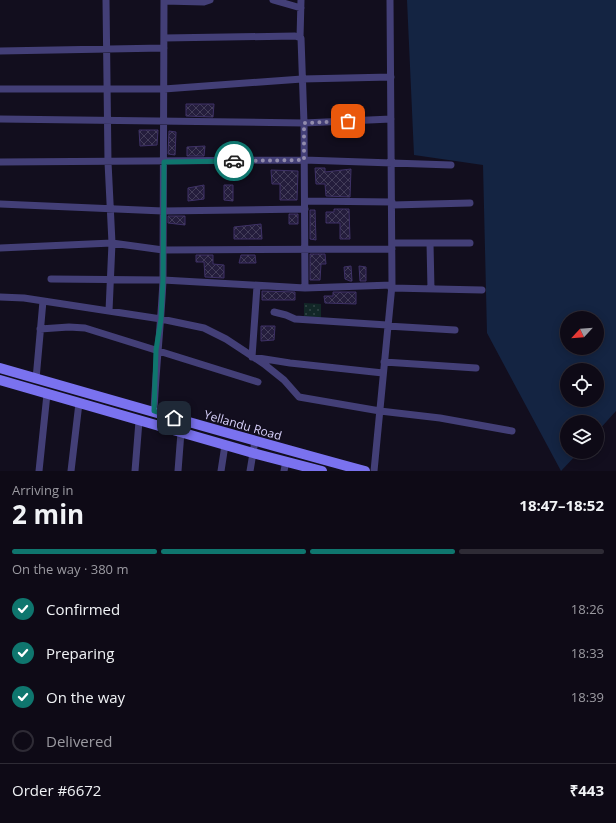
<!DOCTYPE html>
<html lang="en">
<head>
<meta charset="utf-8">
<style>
	:root { --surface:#0e0a16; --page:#1c1823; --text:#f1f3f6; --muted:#9b9aa1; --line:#2e2b35; --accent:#0f766e }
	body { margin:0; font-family:"Open Sans",sans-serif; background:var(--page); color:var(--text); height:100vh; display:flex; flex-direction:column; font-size:15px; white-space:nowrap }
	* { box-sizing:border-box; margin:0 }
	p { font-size:13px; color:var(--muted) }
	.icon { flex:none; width:22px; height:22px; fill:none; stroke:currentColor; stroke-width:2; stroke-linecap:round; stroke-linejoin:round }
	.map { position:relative; height:471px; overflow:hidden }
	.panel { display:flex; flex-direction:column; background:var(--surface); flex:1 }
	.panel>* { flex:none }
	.needle { width:26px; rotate:244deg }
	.buttons { position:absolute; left:560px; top:311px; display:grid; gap:8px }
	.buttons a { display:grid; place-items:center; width:44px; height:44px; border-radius:50%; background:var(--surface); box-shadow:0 2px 10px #0003,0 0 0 1px var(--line); font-size:20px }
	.pin { position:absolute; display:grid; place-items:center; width:34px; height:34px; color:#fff; margin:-17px; border-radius:8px; box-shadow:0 2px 6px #0006 }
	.courier { position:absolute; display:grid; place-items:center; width:40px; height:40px; margin:-20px; border:3px solid #0f766e; border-radius:50%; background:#fff; color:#222; box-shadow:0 1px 5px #0007 }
	.head em { font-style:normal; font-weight:700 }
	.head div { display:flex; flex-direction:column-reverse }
	.head { display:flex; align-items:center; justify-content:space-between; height:68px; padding:0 12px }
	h1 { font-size:26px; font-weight:700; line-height:30px }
	.bar { display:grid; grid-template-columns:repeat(4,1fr); gap:6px 4px; align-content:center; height:48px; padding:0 12px }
	.bar i { height:5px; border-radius:3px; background:var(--line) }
	.bar .on { background:var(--accent) }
	.bar p { grid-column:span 4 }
	.line { display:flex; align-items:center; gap:10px; padding:0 12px; border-top:1px solid var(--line) }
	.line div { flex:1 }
	ol { padding:0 12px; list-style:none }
	li { display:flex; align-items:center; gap:12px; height:44px }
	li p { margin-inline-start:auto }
	li .icon { padding:4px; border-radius:50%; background:var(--accent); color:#fff; stroke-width:4 }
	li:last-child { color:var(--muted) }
	li i { width:22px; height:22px; border:2px solid var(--line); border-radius:50% }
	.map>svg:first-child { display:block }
	.grass { fill:url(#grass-dots) }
	.water { fill:#142442; fill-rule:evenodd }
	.building { fill:url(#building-cross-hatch); stroke:#3e3166 }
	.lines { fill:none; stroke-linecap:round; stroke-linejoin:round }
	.minor { stroke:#433f77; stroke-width:7 }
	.secondary { stroke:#7a72ef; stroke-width:10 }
	.done { stroke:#928cad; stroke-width:4; stroke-dasharray:0 7.2 }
	.route { stroke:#0f766e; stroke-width:5 }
	.labels { text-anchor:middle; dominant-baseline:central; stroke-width:3; stroke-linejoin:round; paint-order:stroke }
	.street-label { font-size:12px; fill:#d7d0fa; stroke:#120e1e }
</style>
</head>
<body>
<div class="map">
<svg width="616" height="471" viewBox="0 0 616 471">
	<defs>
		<pattern id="grass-dots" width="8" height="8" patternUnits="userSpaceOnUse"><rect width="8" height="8" fill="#122727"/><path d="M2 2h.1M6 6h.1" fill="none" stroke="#344547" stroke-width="1.8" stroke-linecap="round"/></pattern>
		<pattern id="building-cross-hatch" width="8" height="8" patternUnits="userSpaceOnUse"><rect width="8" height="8" fill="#241d3c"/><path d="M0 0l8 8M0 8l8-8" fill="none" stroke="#433d59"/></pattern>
	</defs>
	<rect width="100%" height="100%" fill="#120e1e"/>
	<path class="grass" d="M304,303L321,304V318L304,317Z"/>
	<path class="water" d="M407,0H616V411L597,432V422H567V452H579L561,471L487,333L483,165L414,155ZM567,318H597V348H567ZM567,370H597V400H567Z"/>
	<path class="building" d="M186,104H214L213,117L186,116Z
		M139,130H158L157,145L140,146Z
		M169,131L176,132L175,155L168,154Z
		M205,146L204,156H187V147Z
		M315,168H325V172L351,169L350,197L326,196L325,184H316Z
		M271,170L298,171L297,200H280V184H272Z
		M204,185V199L188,201V188Z
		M224,185H233V201L224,200Z
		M334,209H349L350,239H340V223H326V212H334Z
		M310,210H315L316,240L310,239Z
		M289,214H298V224H289Z
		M168,216H185V225L168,223Z
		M261,224L262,239H234V227Z
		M310,254H325L326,264H321L320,280H310Z
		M196,255H213V264L224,265V278L205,277L204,262H196Z
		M241,255H255L256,263H239Z
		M351,266L352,281H350L345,279L344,267Z
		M359,266L366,267V281H360Z
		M262,291L295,292V300H262Z
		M333,292H356V304L325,303L324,296H333Z
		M261,326H275L274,340L261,341Z"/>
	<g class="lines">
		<path class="minor" d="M106,0L108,162L112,243L109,311
			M273,0L301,8
			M164,1L204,2L210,0
			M164,38L295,36L301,38L304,123L305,288
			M300,38L301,0
			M0,51L164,48
			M0,89H164L302,79L391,77
			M0,119L304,123L391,119
			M0,162L304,160L451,165
			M305,201L392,202
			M0,204L163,211L305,209
			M392,205L470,203
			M392,243H470
			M430,243L431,289
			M0,248L112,243L163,250L392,249
			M51,279L163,280L305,288L392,285
			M257,286L252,357L290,363L383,373
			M391,288L482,290
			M0,297L24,298L161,319L204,328L226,339L264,364L284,380L299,397L380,411L440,418L512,431
			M274,312L286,315L295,319L387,325
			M387,326L455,330
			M40,329L69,327L85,328L258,382
			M384,362L476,368
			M36,379L43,301
			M154,411C156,367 161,324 163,280L164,0
			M39,471L47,394
			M71,471L79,403
			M135,471L139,421
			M178,471L181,432
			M221,471L225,445
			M250,471L255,441
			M284,471L286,461
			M374,471L392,285L390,0"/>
		<path class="secondary" d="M0,368C122,403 243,438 365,471
			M0,380L253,453L322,471"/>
	</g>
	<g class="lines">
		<path class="done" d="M234,161L304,160V123L348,121"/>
		<path class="route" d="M174,418L154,411L156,350L161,319L163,280L164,162L234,161"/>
	</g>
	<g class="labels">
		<g class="street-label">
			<text transform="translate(243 425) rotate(16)">Yellandu Road</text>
		</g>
	</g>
</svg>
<div class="buttons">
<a><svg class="needle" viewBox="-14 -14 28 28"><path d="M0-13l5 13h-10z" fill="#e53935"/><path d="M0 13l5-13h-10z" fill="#9b9aa1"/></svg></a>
<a><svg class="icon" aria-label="locate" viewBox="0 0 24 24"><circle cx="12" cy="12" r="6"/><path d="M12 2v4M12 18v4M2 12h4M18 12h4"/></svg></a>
<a><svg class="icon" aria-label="layers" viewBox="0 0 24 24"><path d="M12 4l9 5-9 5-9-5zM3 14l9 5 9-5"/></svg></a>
</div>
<div class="pin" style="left:348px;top:121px;background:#ea580c"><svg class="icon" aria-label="bag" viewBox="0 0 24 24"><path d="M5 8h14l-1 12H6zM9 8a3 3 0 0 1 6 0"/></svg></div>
<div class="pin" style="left:174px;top:418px;background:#1f2937"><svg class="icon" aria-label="home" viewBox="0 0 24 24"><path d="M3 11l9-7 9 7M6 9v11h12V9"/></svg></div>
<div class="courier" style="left:234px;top:161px"><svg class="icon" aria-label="car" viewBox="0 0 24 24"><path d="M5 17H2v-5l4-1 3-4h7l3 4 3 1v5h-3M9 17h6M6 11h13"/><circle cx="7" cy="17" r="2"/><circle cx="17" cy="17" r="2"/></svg></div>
</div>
<section class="panel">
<div class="head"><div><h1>2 min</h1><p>Arriving in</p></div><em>18:47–18:52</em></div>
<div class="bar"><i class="on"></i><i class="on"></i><i class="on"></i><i></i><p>On the way · 380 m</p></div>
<ol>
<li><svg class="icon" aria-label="check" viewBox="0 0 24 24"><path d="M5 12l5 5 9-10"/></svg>Confirmed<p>18:26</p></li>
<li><svg class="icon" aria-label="check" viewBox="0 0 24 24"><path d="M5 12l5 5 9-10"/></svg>Preparing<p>18:33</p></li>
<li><svg class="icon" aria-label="check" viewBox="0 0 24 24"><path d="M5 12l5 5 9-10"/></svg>On the way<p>18:39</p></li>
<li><i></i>Delivered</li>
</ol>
<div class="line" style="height:52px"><div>Order #6672</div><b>₹443</b></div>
</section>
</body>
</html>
